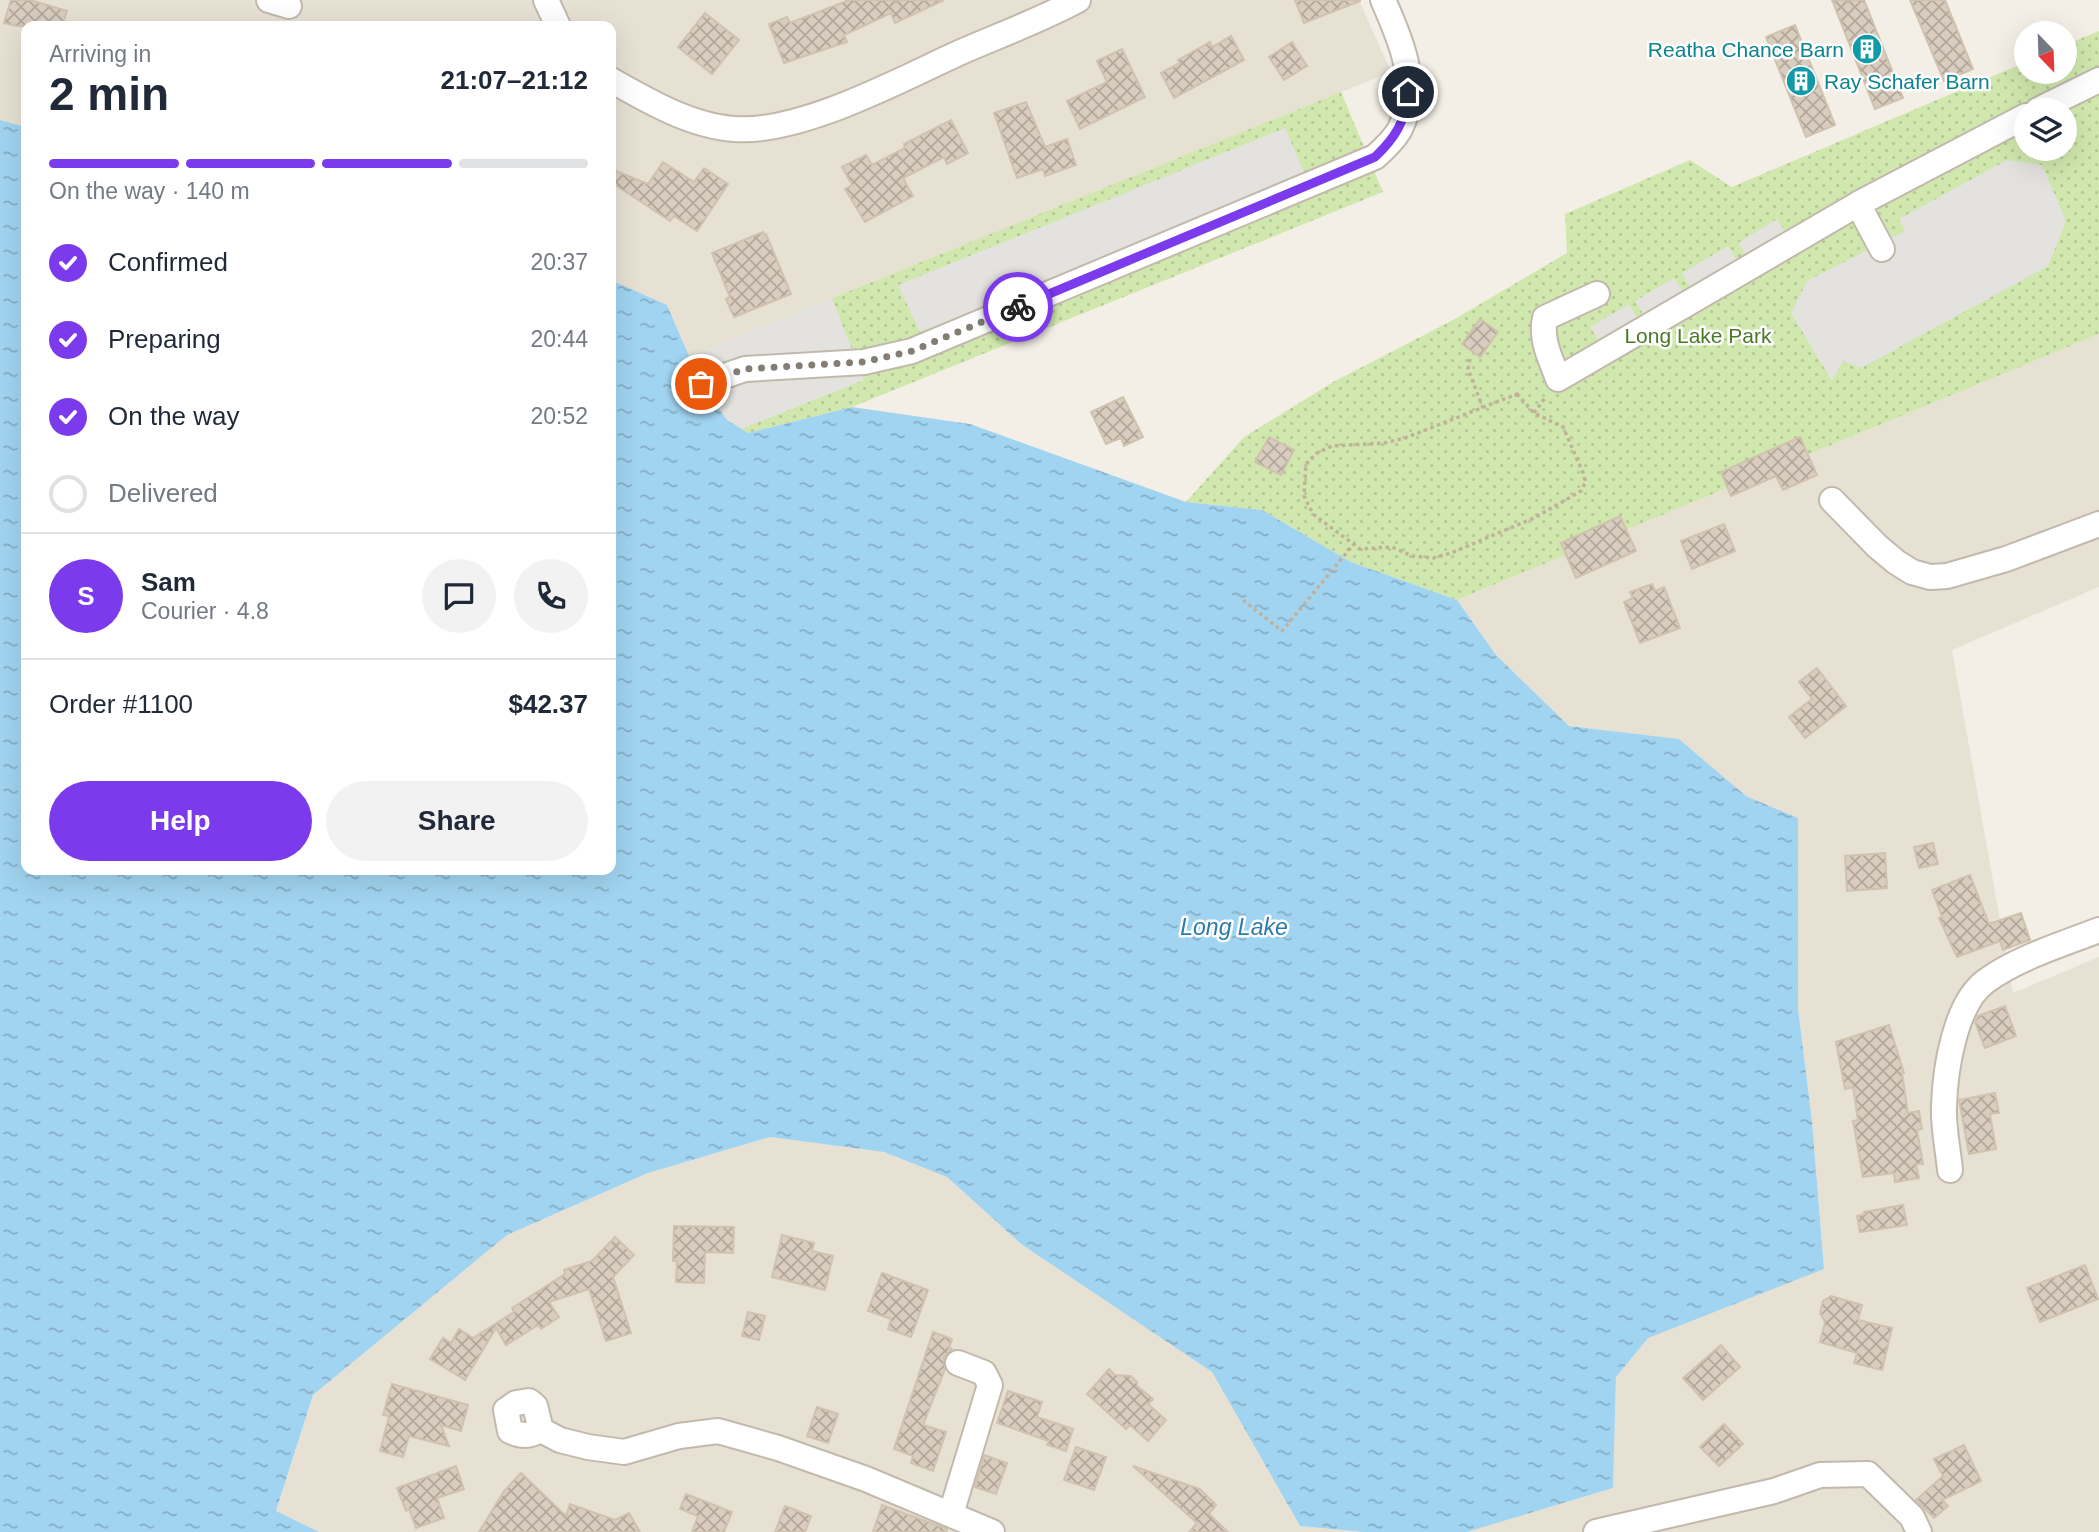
<!DOCTYPE html>
<html lang="en">
<head>
<meta charset="utf-8">
<style>
	:root { --surface:#fff; --page:#f2f2f3; --text:#1f2937; --muted:#747a83; --line:#e0e1e3; --accent:#7c3aed }
	body { margin:0; font-family:Arial,sans-serif; background:var(--page); color:var(--text); height:100vh; display:flex; flex-direction:column; font-size:26px; white-space:nowrap }
	* { box-sizing:border-box; margin:0 }
	p { font-size:23px; color:var(--muted) }
	.icon { flex:none; width:38px; height:38px; fill:none; stroke:currentColor; stroke-width:2; stroke-linecap:round; stroke-linejoin:round }
	.map { position:relative; flex:1; overflow:hidden }
	.drawer { position:absolute; left:21px; top:21px; width:595px; height:854px; display:flex; flex-direction:column; background:var(--surface); border-radius:14px; box-shadow:0 7px 28px #0002 }
	.drawer>* { flex:none }
	.needle { width:46px; rotate:157deg }
	.controls { position:absolute; left:2014px; top:21px; display:grid; gap:14px }
	.controls a { display:grid; place-items:center; width:63px; height:63px; border-radius:50%; background:var(--surface); box-shadow:0 7px 28px #0002; font-size:35px }
	.pin { position:absolute; display:grid; place-items:center; width:60px; height:60px; color:#fff; margin:-30px; border:4px solid #fff; border-radius:50%; box-shadow:0 2px 7px #0007 }
	.courier { position:absolute; display:grid; place-items:center; width:70px; height:70px; margin:-35px; border:5px solid #7c3aed; border-radius:50%; background:#fff; color:#222; box-shadow:0 2px 9px #0007 }
	.head em { font-style:normal; font-weight:700 }
	.head div { display:flex; flex-direction:column-reverse }
	.head { display:flex; align-items:center; justify-content:space-between; height:119px; padding:0 28px }
	h1 { font-size:46px; font-weight:700; line-height:52px }
	.bar { display:grid; grid-template-columns:repeat(4,1fr); gap:10px 7px; align-content:center; height:84px; padding:0 28px }
	.bar i { height:9px; border-radius:5px; background:var(--line) }
	.bar .current { background:var(--accent) }
	.bar p { grid-column:span 4 }
	.line { display:flex; align-items:center; gap:18px; padding:0 28px; border-top:2px solid var(--line) }
	.line div { flex:1 }
	.round { display:grid; place-items:center; flex:none; width:74px; height:74px; border-radius:37px; background:var(--page) }
	ol { padding:0 28px; list-style:none }
	li { display:flex; align-items:center; gap:21px; height:77px }
	li p { margin-inline-start:auto }
	li .icon { padding:7px; border-radius:50%; background:var(--accent); color:#fff; stroke-width:4 }
	li:last-child { color:var(--muted) }
	li i { width:38px; height:38px; border:4px solid var(--line); border-radius:50% }
	.primary-button { display:flex; gap:14px; margin-top:auto; padding:14px 28px }
	.primary-button a { flex:1; height:80px; border-radius:42px; background:var(--accent); color:#fff; font-size:28px; font-weight:700; line-height:80px; text-align:center }
	.primary-button a+a { background:var(--page); color:var(--text) }
	.map>svg:first-child { display:block }
	.residential { fill:#e7e1d4 }
	.park { fill:url(#park-dots); fill-rule:evenodd }
	.parking { fill:#e4e2de }
	.water { fill:url(#water-ripples) }
	.building { fill:url(#building-cross-hatch); stroke:#d0c2af; stroke-width:2 }
	.lines { fill:none; stroke-linecap:round; stroke-linejoin:round }
	.minor-casing { stroke:#c2b9ac; stroke-width:28 }
	.path { stroke:#c1b19a; stroke-width:3.5; stroke-dasharray:3.5 3.5; stroke-linecap:butt }
	.minor { stroke:#fff; stroke-width:24 }
	.done { stroke:#837d73; stroke-width:7; stroke-dasharray:0 12.6 }
	.route { stroke:#7c3aed; stroke-width:9 }
	.labels { text-anchor:middle; dominant-baseline:central; stroke-width:5; stroke-linejoin:round; paint-order:stroke }
	.culture-label { font-size:21px; fill:#0d838f; stroke:#fff; text-anchor:end }
	.park-label { font-size:21px; fill:#4a7927; stroke:#fff }
	.water-label { font-size:23px; font-style:italic; fill:#2c7aac; stroke:#fff }
</style>
</head>
<body>
<div class="map">
<svg width="2099" height="1532" viewBox="0 0 2099 1532">
	<defs>
		<pattern id="park-dots" width="8" height="8" patternUnits="userSpaceOnUse" patternTransform="scale(1.75)"><rect width="8" height="8" fill="#d0e8ae"/><path d="M2 2h.1M6 6h.1" fill="none" stroke="#b4c896" stroke-width="1.8" stroke-linecap="round"/></pattern>
		<pattern id="water-ripples" width="26" height="14" patternUnits="userSpaceOnUse" patternTransform="scale(1.75)"><rect width="26" height="14" fill="#a1d4f1"/><path d="M2 4q2-2 4 0t4 0M15 11q2-2 4 0t4 0" fill="none" stroke="#85adc4"/></pattern>
		<pattern id="building-cross-hatch" width="8" height="8" patternUnits="userSpaceOnUse" patternTransform="scale(1.75)"><rect width="8" height="8" fill="#d8cdbe"/><path d="M0 0l8 8M0 8l8-8" fill="none" stroke="#b1a89b"/></pattern>
	</defs>
	<rect width="100%" height="100%" fill="#f3efe6"/>
	<path class="residential" d="M0,0H1359L1391,72L689,356L667,305L611,280V26H26V127L0,120Z
		M2099,334V587L1952,650L2013,993L2099,957V1532H1467L1613,1488L1616,1377L1648,1337L1824,1268L1812,1121L1798,1008V818L1746,796L1679,739L1569,726L1496,655L1457,600Z
		M770,1137L884,1152L947,1177L1021,1244L1212,1372L1300,1526L1364,1532H319L276,1512L313,1395L507,1235L648,1173Z"/>
	<path class="park" d="M2099,31V334L1457,600L1351,562L1262,510L1186,502L1244,437L1335,381L1453,320L1567,253L1565,214L1690,160L1732,187L2026,62V72H2065V45ZM2026,110H2065V149H2026Z
		M1341,92L1383,192L852,407L748,433L727,421L689,356Z"/>
	<path class="parking" d="M1285,128L1306,177L920,332L898,285Z
		M2007,160L2042,165L2066,221L2048,266L1861,368L1843,361L1832,381L1791,313L1807,281L1905,231L1899,219Z
		M1777,219L1787,235L1748,258L1738,243Z
		M1728,246L1737,261L1691,289L1682,273Z
		M1674,278L1684,293L1645,317L1635,301Z
		M832,298L864,380L741,429L727,421L701,384L689,356Z
		M1629,304L1638,320L1600,343L1590,327Z"/>
	<path class="water" d="M0,120L26,127V870H611V280L667,305L701,384L727,420L748,433L852,407L970,424L1186,502L1262,510L1351,562L1457,600L1496,655L1569,726L1679,739L1746,796L1798,818V1008L1812,1121L1824,1269L1648,1338L1616,1377L1613,1488L1467,1532H1364L1300,1526L1212,1372L1021,1244L947,1177L884,1152L770,1137L648,1173L507,1235L313,1395L276,1511L319,1532H0Z"/>
	<path class="building" d="M11,0H30L67,11L62,26H17L4,23Z
		M849,0H944L895,23L891,13L844,35L847,42L784,63L769,24L787,17L790,23Z
		M1295,0H1360V1L1304,23Z
		M1832,0H1864L1903,98L1875,109Z
		M1910,0H1945L1973,69L1944,81Z
		M705,13L739,40L712,74L678,47Z
		M1795,25L1835,125L1806,137L1766,37Z
		M1231,36L1244,60L1174,98L1161,73L1180,63L1178,60L1210,42L1212,47Z
		M1292,42L1307,66L1284,80L1269,57Z
		M1122,49L1145,97L1080,129L1067,101L1107,82L1097,61Z
		M1026,102L1045,147L1067,139L1076,165L1045,176L1043,169L1017,178L994,113Z
		M951,120L968,153L947,164L944,157L903,178L913,196L865,222L845,189L852,185L842,167L866,155L872,165L905,148L904,144Z
		M663,162L694,182L704,168L728,184L697,231L674,216L670,221L611,182V169L648,184Z
		M763,232L764,235L766,234L791,294L734,317L726,299L730,297L712,253Z
		M1480,319L1498,332L1480,357L1462,344Z
		M1123,397L1143,437L1124,446L1121,438L1106,444L1091,412Z
		M1269,437L1294,450L1281,475L1255,462Z
		M1800,437L1817,475L1783,490L1776,476L1731,496L1721,472Z
		M1620,516L1636,551L1576,578L1561,543Z
		M1724,524L1735,551L1692,569L1681,541Z
		M1652,584L1655,591L1664,587L1680,628L1640,643L1624,602L1633,598L1630,592Z
		M1817,668L1846,706L1805,738L1789,717L1812,699L1799,682Z
		M1933,843L1938,864L1919,868L1914,847Z
		M1885,853L1887,888L1847,891L1845,856Z
		M1970,875L1989,924L2021,913L2030,940L2003,950L2000,941L1957,957L1939,918L1942,917L1932,890Z
		M2005,1006L2016,1036L1985,1048L1975,1022L1978,1016Z
		M1889,1025L1904,1073L1902,1074L1908,1113L1919,1111L1922,1129L1917,1130L1923,1164H1916L1919,1178L1895,1182L1894,1173L1863,1177L1853,1121L1858,1120L1853,1087L1845,1089L1836,1042Z
		M1995,1093L1999,1113L1990,1114L1996,1149L1969,1154L1959,1100Z
		M1903,1205L1907,1225L1860,1232L1857,1216L1865,1214L1864,1212Z
		M674,1226L734,1227L733,1253L705,1252L704,1283L676,1282L677,1261H673Z
		M782,1235L814,1243L812,1251L833,1256L825,1290L772,1277Z
		M615,1237L634,1255L613,1277L631,1333L606,1341L589,1289L549,1302L559,1317L541,1329L538,1325L506,1345L496,1328L465,1380L430,1359L443,1338L451,1343L459,1329L473,1338L514,1312L512,1308L565,1274L564,1270L592,1261Z
		M2085,1265L2098,1299L2040,1322L2027,1288Z
		M882,1273L928,1290L911,1337L888,1329L891,1319L868,1311Z
		M1831,1296L1862,1305L1858,1320L1892,1328L1882,1370L1854,1363L1857,1353L1820,1342L1825,1322L1820,1313L1823,1301Z
		M748,1312L765,1316L759,1340L742,1336Z
		M933,1332L952,1339L949,1348L952,1349L944,1357L945,1369L923,1425L946,1432L933,1471L911,1463L913,1456L894,1449Z
		M1721,1345L1740,1367L1703,1400L1683,1378Z
		M1109,1369L1115,1375L1131,1376L1137,1382V1386L1153,1399L1148,1404L1166,1420L1148,1441L1130,1425L1126,1429L1087,1394Z
		M392,1384L468,1405L461,1431L441,1425L449,1446L409,1436L403,1457L380,1451L389,1416L383,1415Z
		M1008,1391L1042,1402L1037,1417L1073,1429L1066,1451L1047,1445L1049,1441L997,1423Z
		M817,1407L838,1414L828,1443L807,1436Z
		M1724,1424L1743,1444L1719,1466L1700,1447Z
		M1964,1445L1981,1481L1942,1500L1948,1506L1934,1518L1916,1500L1943,1476L1934,1459Z
		M1076,1447L1106,1457L1094,1490L1064,1480Z
		M984,1455L1007,1463L996,1494L975,1487Z
		M456,1466L464,1489L437,1498L444,1518L416,1528L409,1509L406,1511L397,1488Z
		M1133,1466L1200,1489L1216,1505L1209,1514L1228,1532H1189L1197,1523Z
		M521,1473L566,1516L570,1504L615,1520L629,1513L640,1532H479L504,1491Z
		M686,1494L732,1512L724,1532H692L698,1516L680,1509Z
		M882,1505L947,1529V1532H873Z
		M785,1506L811,1516L805,1532H775Z"/>
	<g class="lines">
		<g class="minor-casing">
			<path id="minor" d="M269,0L289,6
				M546,0L558,26
				M611,80C648,101 691,126 734,129C801,134 899,80 961,52C1000,35 1041,20 1078,0
				M2038,110L2099,80
				M1858,204L1882,249
				M1597,294L1545,318C1540,340 1551,359 1558,379L1858,204L2026,116
				M701,384L745,369L864,362L912,351L1375,157C1384,149 1394,140 1400,129C1421,86 1401,40 1383,0
				M1832,500L1877,546L1896,562L1912,572L1930,577L1947,576L2006,559L2099,524
				M1950,1170C1948,1149 1943,1127 1944,1106C1945,1070 1955,1003 1986,981C2017,958 2063,944 2099,930
				M541,1430C529,1436 522,1437 510,1431L506,1410L516,1403L529,1401L535,1406L541,1430L560,1440L588,1447L624,1452L679,1436L718,1431L778,1448L866,1479L992,1532
				M951,1514L990,1385L984,1373L958,1363
				M1596,1532L1774,1491L1820,1475L1868,1474L1912,1517L1919,1532"/>
		</g>
		<path class="path" d="M1470,359L1468,369L1483,408
			M1517,394L1534,413L1563,427L1584,475L1585,483L1581,491L1534,518L1451,553L1433,558L1412,556L1392,547L1360,549L1313,514L1304,496L1306,464L1317,453L1332,446L1384,443L1405,438Z
			M1534,413L1545,398
			M1243,600L1282,631L1353,545"/>
		<use href="#minor" class="minor"/>
	</g>
	<g class="lines">
		<path class="done" d="M701,384L745,369L864,362L912,351L1018,307"/>
		<path class="route" d="M1018,307L1375,157C1395,138 1406,121 1408,92"/>
	</g>
	<defs>
		<g id="building-disc" transform="scale(1.575)"><circle r="9.5" fill="#0f9aa8" stroke="#fff"/><path d="M-4-6H4V6H1V3H-1V6H-4ZM-2.5-4.3h1.7v1.8h-1.7ZM.8-4.3h1.7v1.8H.8ZM-2.5-1h1.7V.8h-1.7ZM.8-1h1.7V.8H.8Z" fill="#fff"/></g>
	</defs>
	<g fill-rule="evenodd">
		<use href="#building-disc" x="1867" y="49"/>
		<use href="#building-disc" x="1801" y="81"/>
	</g>
	<g class="labels">
		<g class="culture-label">
			<text x="1844" y="49">Reatha Chance Barn</text>
			<text x="1824" y="81" text-anchor="start">Ray Schafer Barn</text>
		</g>
		<g class="park-label">
			<text x="1698" y="335">Long Lake Park</text>
		</g>
		<g class="water-label">
			<text x="1234" y="927">Long Lake</text>
		</g>
	</g>
</svg>
<div class="controls">
<a><svg class="needle" viewBox="-14 -14 28 28"><path d="M0-13l5 13h-10z" fill="#e53935"/><path d="M0 13l5-13h-10z" fill="#747a83"/></svg></a>
<a><svg class="icon" aria-label="layers" viewBox="0 0 24 24"><path d="M12 4l9 5-9 5-9-5zM3 14l9 5 9-5"/></svg></a>
</div>
<div class="pin" style="left:701px;top:384px;background:#ea580c"><svg class="icon" aria-label="bag" viewBox="0 0 24 24"><path d="M5 8h14l-1 12H6zM9 8a3 3 0 0 1 6 0"/></svg></div>
<div class="pin" style="left:1408px;top:92px;background:#1f2937"><svg class="icon" aria-label="home" viewBox="0 0 24 24"><path d="M3 11l9-7 9 7M6 9v11h12V9"/></svg></div>
<div class="courier" style="left:1018px;top:307px"><svg class="icon" aria-label="bike" viewBox="0 0 24 24"><circle cx="6" cy="16" r="4"/><circle cx="18" cy="16" r="4"/><path d="M6 16l4-8h5l3 8M10 8l3 8H6M13 5h3"/></svg></div>
<section class="drawer">
<div class="head"><div><h1>2 min</h1><p>Arriving in</p></div><em>21:07–21:12</em></div>
<div class="bar"><i class="current"></i><i class="current"></i><i class="current"></i><i></i><p>On the way · 140 m</p></div>
<ol>
<li><svg class="icon" aria-label="check" viewBox="0 0 24 24"><path d="M5 12l5 5 9-10"/></svg>Confirmed<p>20:37</p></li>
<li><svg class="icon" aria-label="check" viewBox="0 0 24 24"><path d="M5 12l5 5 9-10"/></svg>Preparing<p>20:44</p></li>
<li><svg class="icon" aria-label="check" viewBox="0 0 24 24"><path d="M5 12l5 5 9-10"/></svg>On the way<p>20:52</p></li>
<li><i></i>Delivered</li>
</ol>
<div class="line" style="height:126px"><b class="round" style="background:var(--accent);color:#fff">S</b><div><b>Sam</b><p>Courier · 4.8</p></div><a class="round"><svg class="icon" aria-label="chat" viewBox="0 0 24 24"><path d="M4 5h16v11H9l-5 4z"/></svg></a><a class="round"><svg class="icon" aria-label="phone" viewBox="0 0 24 24"><path d="M5 4h4l2 5-3 2q2 4 5 5l2-3 5 2v4C11 20 4 13 5 4z"/></svg></a></div>
<div class="line" style="height:91px"><div>Order #1100</div><b>$42.37</b></div>
<div class="primary-button"><a>Help</a><a>Share</a></div>
</section>
</div>
</body>
</html>
